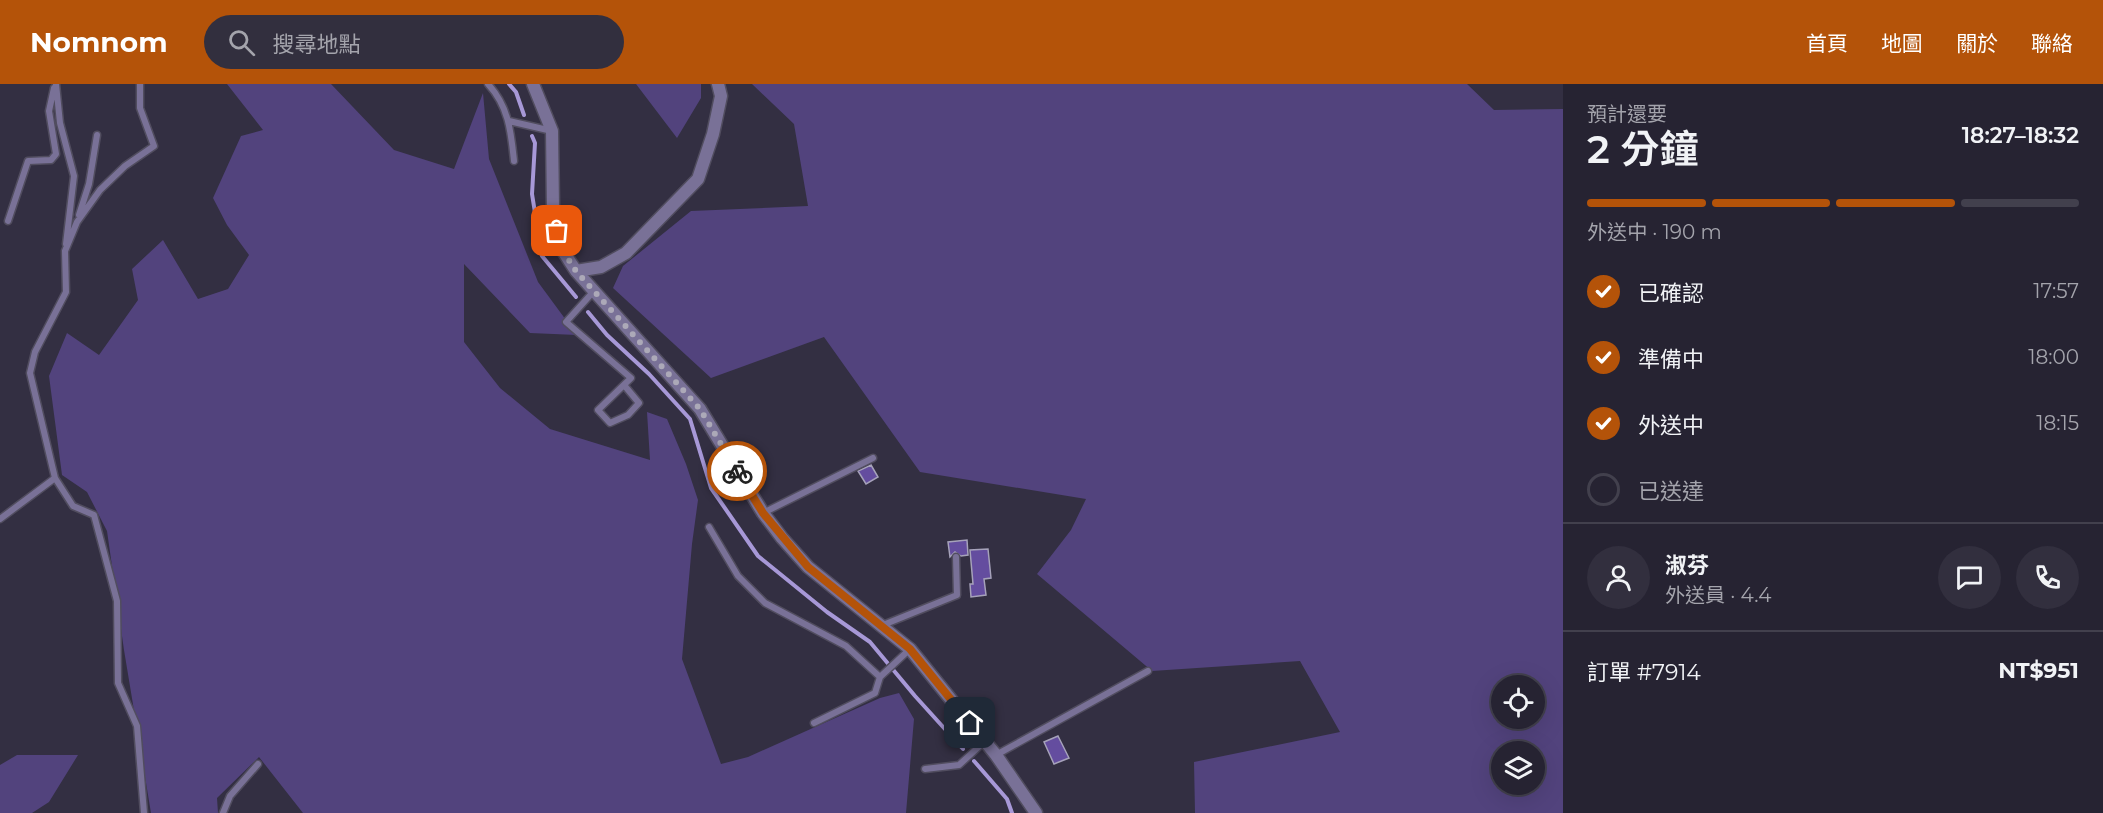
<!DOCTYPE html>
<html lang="zh-TW">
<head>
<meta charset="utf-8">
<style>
	:root { --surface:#262332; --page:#322f3e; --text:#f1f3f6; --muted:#a4a4ac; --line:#42404d; --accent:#b45309 }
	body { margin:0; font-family:Montserrat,"Noto Sans TC",sans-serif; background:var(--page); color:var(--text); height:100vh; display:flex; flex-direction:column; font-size:22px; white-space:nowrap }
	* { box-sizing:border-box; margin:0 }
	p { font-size:20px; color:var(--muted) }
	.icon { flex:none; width:33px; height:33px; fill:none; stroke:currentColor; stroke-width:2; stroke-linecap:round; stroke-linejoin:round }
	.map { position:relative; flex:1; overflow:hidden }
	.drawer { display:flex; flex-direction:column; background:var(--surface); width:540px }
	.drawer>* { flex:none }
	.fabs { position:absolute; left:1491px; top:591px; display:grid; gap:12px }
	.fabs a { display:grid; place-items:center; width:54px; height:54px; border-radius:50%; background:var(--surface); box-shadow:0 6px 24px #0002,0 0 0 2px var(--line); font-size:30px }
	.pin { position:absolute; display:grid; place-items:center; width:51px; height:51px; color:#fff; margin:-26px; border-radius:12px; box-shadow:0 3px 9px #0006 }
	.courier { position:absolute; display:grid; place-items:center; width:60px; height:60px; margin:-30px; border:4px solid #b45309; border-radius:50%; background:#fff; color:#222; box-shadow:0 2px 8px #0007 }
	.overview em { font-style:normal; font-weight:600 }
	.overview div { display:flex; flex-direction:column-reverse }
	.overview { display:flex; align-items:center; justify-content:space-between; height:102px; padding:0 24px }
	h1 { font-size:39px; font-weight:600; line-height:45px }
	.bar { display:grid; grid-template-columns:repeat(4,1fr); gap:9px 6px; align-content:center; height:72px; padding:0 24px }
	.bar i { height:8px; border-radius:4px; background:var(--line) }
	.bar .selected { background:var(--accent) }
	.bar p { grid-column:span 4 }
	.line { display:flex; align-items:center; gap:15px; padding:0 24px; border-top:2px solid var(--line) }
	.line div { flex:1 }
	.round { display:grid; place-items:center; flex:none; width:63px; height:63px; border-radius:32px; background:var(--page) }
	ol { padding:0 24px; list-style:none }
	li { display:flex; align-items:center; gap:18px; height:66px }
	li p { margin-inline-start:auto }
	li .icon { padding:6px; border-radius:50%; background:var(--accent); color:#fff; stroke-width:4 }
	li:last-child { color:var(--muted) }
	li i { width:33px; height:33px; border:3px solid var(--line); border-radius:50% }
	header { display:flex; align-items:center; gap:36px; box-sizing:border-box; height:84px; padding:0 30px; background:var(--accent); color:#fff }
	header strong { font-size:28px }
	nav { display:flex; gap:33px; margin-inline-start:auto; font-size:21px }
	.search { width:420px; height:54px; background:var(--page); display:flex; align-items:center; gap:15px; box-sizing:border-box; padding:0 21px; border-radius:33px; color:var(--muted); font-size:22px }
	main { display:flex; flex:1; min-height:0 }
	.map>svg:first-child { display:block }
	.green { fill:#52437d; fill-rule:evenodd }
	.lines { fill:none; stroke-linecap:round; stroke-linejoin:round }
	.stream { stroke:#a798d7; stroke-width:4 }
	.building { fill:#644d9f; stroke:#a6a2ba; stroke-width:1.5 }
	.service-casing { stroke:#514d5f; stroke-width:9 }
	.tertiary-casing { stroke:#514d5f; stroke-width:15 }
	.service { stroke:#797197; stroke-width:6 }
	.tertiary { stroke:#797197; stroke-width:12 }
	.done { stroke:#aca9b8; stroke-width:6; stroke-dasharray:0 10.8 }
	.route { stroke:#b45309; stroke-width:8 }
</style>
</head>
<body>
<header>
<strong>Nomnom</strong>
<div class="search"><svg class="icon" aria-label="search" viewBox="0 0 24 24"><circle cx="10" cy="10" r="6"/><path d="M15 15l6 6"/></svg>搜尋地點</div>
<nav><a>首頁</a><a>地圖</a><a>關於</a><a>聯絡</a></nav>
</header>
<main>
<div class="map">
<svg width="1563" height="729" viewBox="0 0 1563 729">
	<rect width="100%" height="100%" fill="#332f42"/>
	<path class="green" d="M227,0H331L394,66L454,85L483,9L489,75L538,198L577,251L530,249L464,180V258L500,304L550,345L650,376L647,328L667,335L686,380L698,416L692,460L682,575L721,680L748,673L880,614L899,609L914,635L906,729H303L259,673L217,714L218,729H151L124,566L107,447L87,408L62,391L49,292L67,249L99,271L138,216L132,185L163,156L198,215L228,205L249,171L227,141L213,114L241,52L263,46Z
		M636,0H701V14L677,54Z
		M752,0H1467L1494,26L1563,25V729H1195L1194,678L1340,648L1300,577L1152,587L1037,490L1071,446L1086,415L920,388L824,253L711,294L613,204L623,182L691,127L808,122L794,40ZM1502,602H1534V634H1502ZM1502,668H1534V700H1502Z
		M17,671H78L49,718L32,729H0V681Z"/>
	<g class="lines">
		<path class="stream" d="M509,0L516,8L524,31
			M532,52L535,59L532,110L542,172L576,213
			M588,228L607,251L649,290L690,335L711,404L758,472L827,528L870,558L915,612L963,665
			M974,677L1007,715L1012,729"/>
	</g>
	<path class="building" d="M871,381L878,393L866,400L858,387Z
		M967,456L968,471L961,472L955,468L950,473L948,458Z
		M988,465L991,494L984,495L986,511L971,513L970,500H973L970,466Z
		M1058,652L1069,674L1054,680L1044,658Z"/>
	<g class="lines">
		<g class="service-casing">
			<path id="service" d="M56,0L60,39L74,92L66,160
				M140,0V24L154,62L125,82L100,106L77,138L65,167L66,208L35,268L30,289L55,394L73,422L94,431L117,517L118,599L137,642L144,729
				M488,0C509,23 511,48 514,77
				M509,37L552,47
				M79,131L89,100L97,51
				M8,137L28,77L51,76L56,70L49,27L54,4
				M594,207L566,238L631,294L598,326L610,339L628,331L639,319L624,301
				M763,429L873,374
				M0,435L55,394
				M709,443L738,492L765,519L846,562L880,593L875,609L814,639
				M883,541L957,511L956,473
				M880,593L910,565
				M996,671L1148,587
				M925,685L959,681L984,658
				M223,729L230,712L258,680"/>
		</g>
		<g class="tertiary-casing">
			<path id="tertiary" d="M533,0L552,47L553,124L557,147L563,167L576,187L700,325L763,429L782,454L808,483L910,565L996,671L1036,729
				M576,187L601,183L626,169L698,95L713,50L721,12L718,0"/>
		</g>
		<use href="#service" class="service"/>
		<use href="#tertiary" class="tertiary"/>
	</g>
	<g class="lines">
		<path class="done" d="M557,147L563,167L576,187L700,325L737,387"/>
		<path class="route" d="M737,387L763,429L808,483L910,565L970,639"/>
	</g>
</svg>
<div class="fabs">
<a><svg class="icon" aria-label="locate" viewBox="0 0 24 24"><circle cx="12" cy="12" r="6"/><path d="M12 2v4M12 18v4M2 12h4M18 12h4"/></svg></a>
<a><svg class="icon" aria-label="layers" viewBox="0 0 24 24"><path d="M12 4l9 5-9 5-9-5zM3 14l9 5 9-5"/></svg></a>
</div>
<div class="pin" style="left:557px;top:147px;background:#ea580c"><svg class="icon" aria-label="bag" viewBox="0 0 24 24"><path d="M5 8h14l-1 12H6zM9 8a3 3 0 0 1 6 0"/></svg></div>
<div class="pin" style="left:970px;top:639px;background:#1f2937"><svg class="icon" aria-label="home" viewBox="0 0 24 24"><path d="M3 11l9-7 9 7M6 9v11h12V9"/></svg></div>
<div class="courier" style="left:737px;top:387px"><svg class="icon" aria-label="bike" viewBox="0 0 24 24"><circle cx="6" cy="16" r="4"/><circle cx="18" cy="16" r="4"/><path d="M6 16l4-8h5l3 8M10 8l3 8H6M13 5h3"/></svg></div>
</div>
<section class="drawer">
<div class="overview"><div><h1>2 分鐘</h1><p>預計還要</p></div><em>18:27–18:32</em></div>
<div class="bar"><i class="selected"></i><i class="selected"></i><i class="selected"></i><i></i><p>外送中 · 190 m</p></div>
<ol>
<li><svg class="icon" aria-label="check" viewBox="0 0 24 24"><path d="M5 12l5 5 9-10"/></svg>已確認<p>17:57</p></li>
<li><svg class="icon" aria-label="check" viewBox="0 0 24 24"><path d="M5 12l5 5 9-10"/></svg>準備中<p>18:00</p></li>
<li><svg class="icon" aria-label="check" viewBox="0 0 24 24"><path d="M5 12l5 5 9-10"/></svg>外送中<p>18:15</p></li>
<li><i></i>已送達</li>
</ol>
<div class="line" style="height:108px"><a class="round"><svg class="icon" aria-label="person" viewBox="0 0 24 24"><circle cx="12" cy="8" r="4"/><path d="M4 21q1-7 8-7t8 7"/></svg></a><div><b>淑芬</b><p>外送員 · 4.4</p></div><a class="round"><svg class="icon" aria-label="chat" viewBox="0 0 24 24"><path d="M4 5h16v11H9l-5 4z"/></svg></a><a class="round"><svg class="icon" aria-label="phone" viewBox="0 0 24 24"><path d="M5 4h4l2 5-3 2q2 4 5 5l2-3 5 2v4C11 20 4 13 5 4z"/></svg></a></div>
<div class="line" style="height:78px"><div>訂單 #7914</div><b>NT$951</b></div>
</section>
</main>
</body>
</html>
